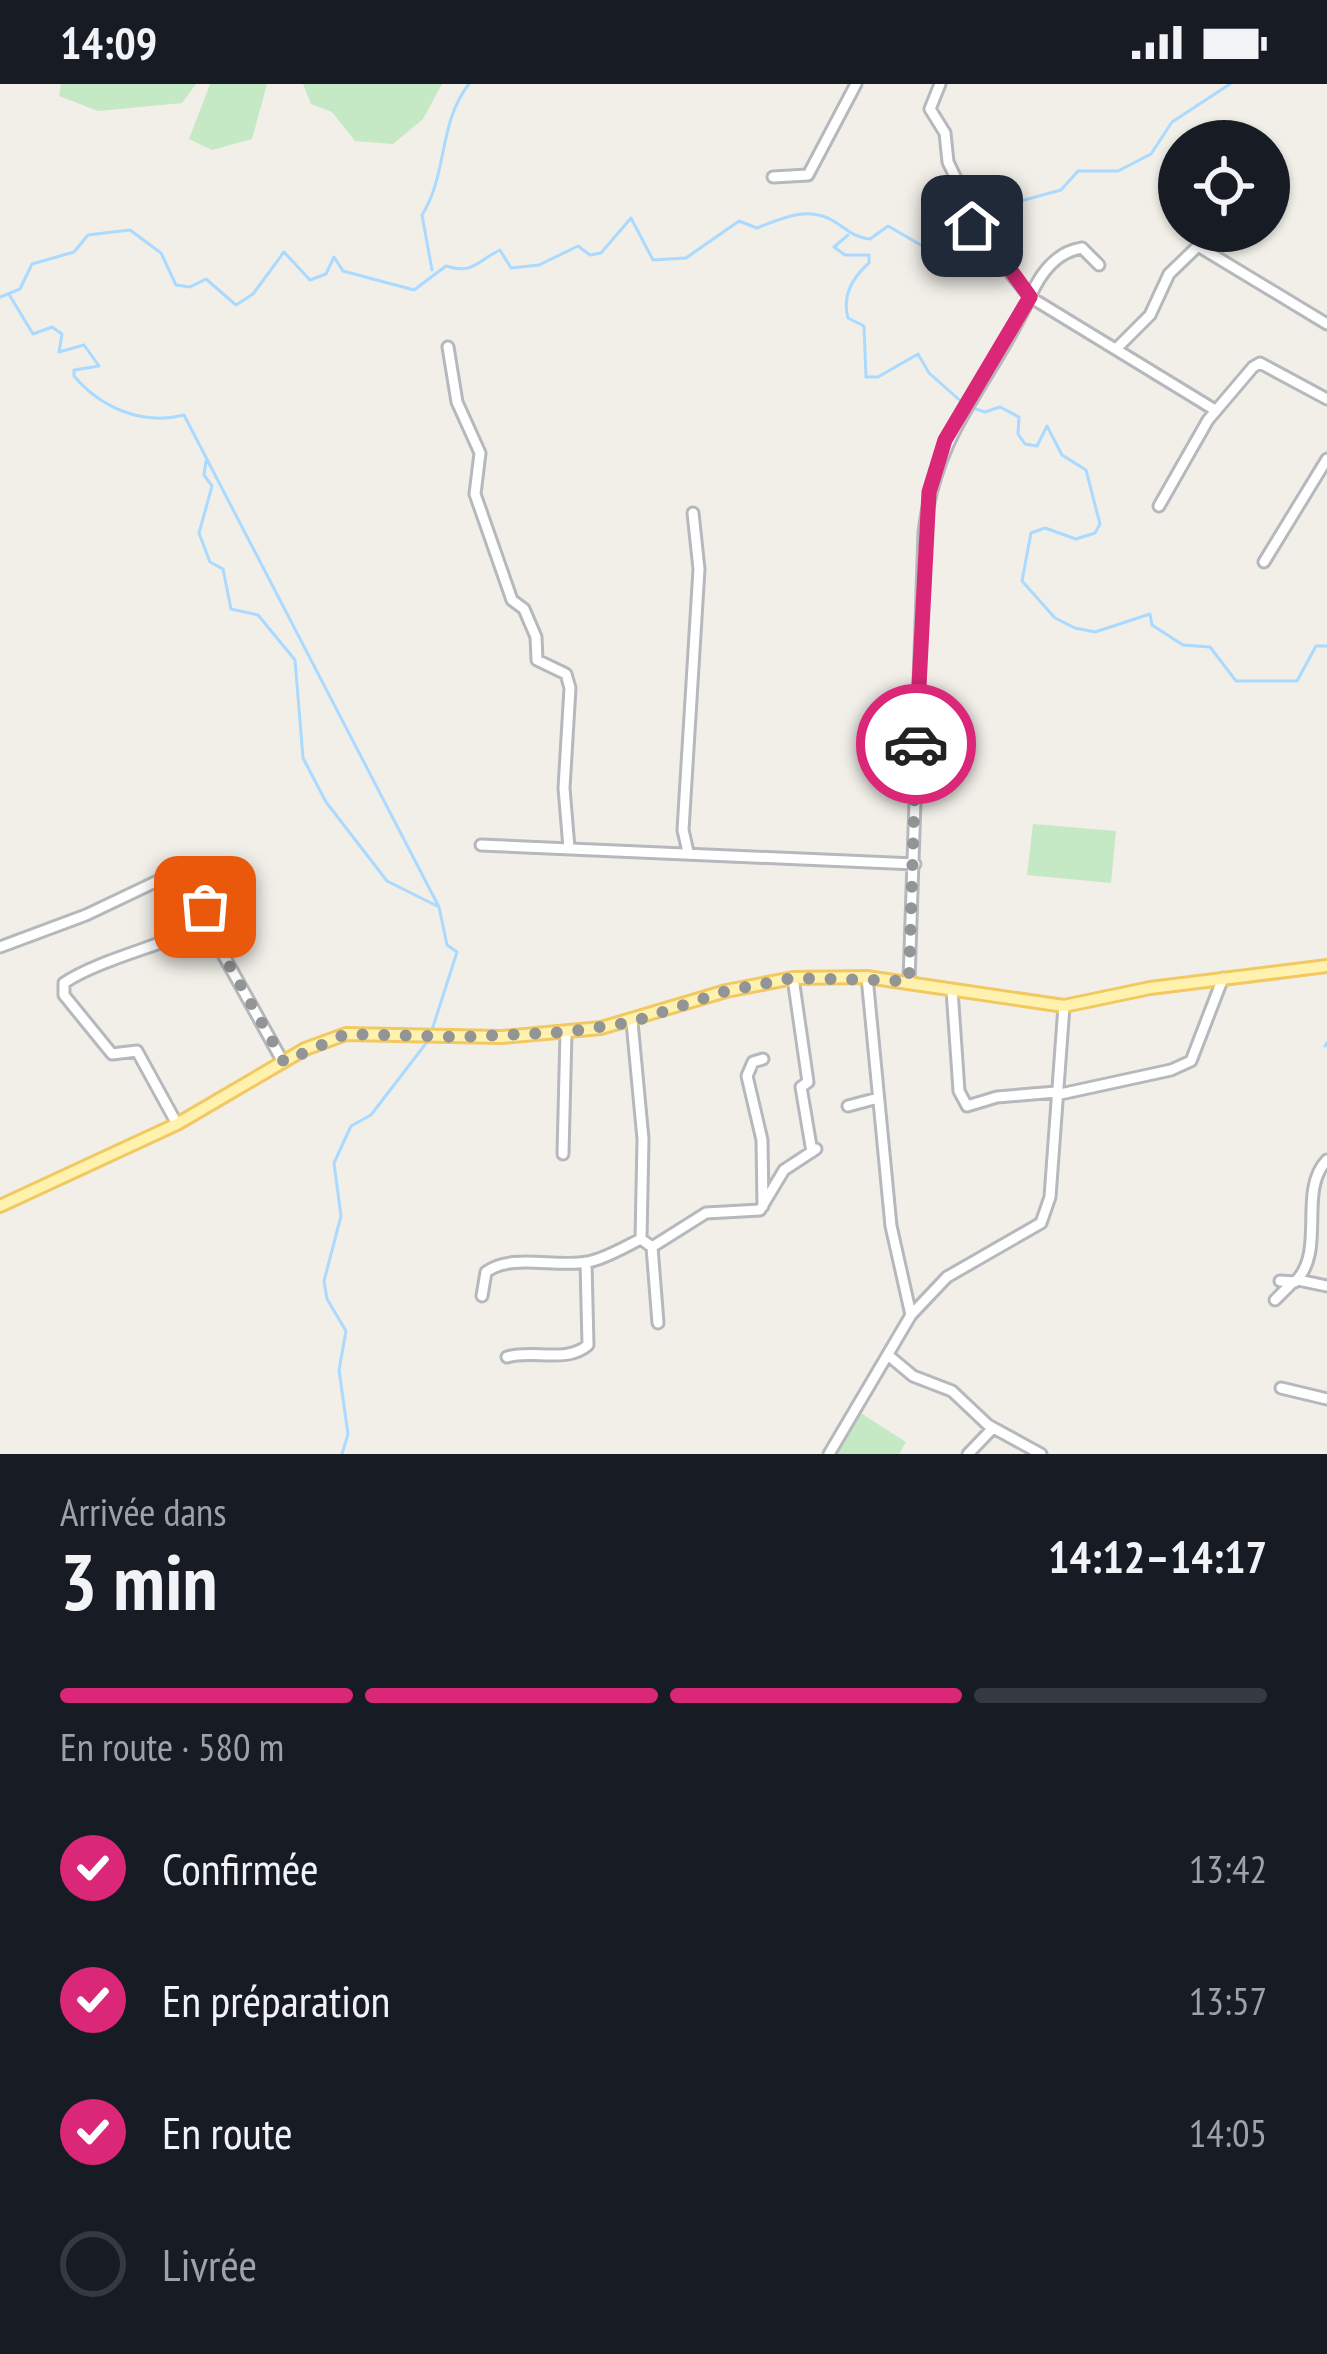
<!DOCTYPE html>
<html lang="fr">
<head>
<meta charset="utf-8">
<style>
	:root { --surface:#171b24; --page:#242831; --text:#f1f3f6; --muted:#9ea1a6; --line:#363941; --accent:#db2777 }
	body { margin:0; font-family:"PT Sans Narrow",sans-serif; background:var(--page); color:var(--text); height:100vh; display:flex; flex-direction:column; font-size:45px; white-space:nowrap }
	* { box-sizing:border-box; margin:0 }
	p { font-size:39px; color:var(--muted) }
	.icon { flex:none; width:66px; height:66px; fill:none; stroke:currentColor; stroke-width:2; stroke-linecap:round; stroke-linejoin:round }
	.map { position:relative; height:1370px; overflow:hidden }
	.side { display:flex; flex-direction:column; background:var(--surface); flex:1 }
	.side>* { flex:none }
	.tools { position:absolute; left:1158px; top:36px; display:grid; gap:24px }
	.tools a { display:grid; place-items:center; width:132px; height:132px; border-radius:50%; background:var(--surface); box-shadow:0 3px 9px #0004; font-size:60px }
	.pin { position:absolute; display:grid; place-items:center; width:102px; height:102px; color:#fff; margin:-51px; border-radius:24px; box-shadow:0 6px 18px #0006 }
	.courier { position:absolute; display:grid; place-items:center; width:120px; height:120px; margin:-60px; border:9px solid #db2777; border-radius:50%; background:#fff; color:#222; box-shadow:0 3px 15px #0007 }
	.overview em { font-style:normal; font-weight:700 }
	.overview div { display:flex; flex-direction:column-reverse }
	.overview { display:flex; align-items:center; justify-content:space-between; height:204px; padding:0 60px }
	h1 { font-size:78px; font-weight:700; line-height:90px }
	.bar { display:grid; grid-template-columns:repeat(4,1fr); gap:18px 12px; align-content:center; height:144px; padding:0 60px }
	.bar i { height:15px; border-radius:9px; background:var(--line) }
	.bar .active { background:var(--accent) }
	.bar p { grid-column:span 4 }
	ol { padding:0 60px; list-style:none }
	li { display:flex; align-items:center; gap:36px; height:132px }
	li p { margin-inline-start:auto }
	li .icon { padding:12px; border-radius:50%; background:var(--accent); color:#fff; stroke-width:4 }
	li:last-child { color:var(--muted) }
	li i { width:66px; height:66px; border:6px solid var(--line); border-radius:50% }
	.status { display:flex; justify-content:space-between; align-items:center; height:84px; padding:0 60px; background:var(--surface); direction:ltr }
	.status svg { height:33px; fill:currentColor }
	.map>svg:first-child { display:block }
	.green { fill:#c5e8c5 }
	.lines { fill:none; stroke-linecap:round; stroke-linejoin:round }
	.stream { stroke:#aadaff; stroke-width:3 }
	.minor-casing { stroke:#b5b8bc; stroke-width:15 }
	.major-casing { stroke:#f2c960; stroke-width:16 }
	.minor { stroke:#fff; stroke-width:9 }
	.major { stroke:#fff2af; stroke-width:10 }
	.done { stroke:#929495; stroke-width:12; stroke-dasharray:0 21.6 }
	.route { stroke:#db2777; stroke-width:15 }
</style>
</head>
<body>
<div class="status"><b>14:09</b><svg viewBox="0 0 49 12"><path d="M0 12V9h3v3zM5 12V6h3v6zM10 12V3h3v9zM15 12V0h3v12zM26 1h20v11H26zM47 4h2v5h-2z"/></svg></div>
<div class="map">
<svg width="1327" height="1370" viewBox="0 0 1327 1370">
	<rect width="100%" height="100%" fill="#f1efe8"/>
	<path class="green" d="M61,0H196L182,19L98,27L59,12Z
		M210,0H267L252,55L212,66L189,55Z
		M303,0H442L423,35L393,60L355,57L332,28L311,20Z
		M1033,740L1116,747L1111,799L1027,791Z
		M859,1328L906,1358L899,1370H834Z"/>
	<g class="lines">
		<path class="stream" d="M848,151L834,163L845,171H869V179C853,193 842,212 848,234L864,242L866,293H878L918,270L929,289L964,320
			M987,155L1002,122L1061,106L1078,87H1118L1151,70L1172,38L1230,0
			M432,186L422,131C448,90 438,39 469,0
			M10,212L33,250L52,243L62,250L59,268L84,261L99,282L74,286V292C100,323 142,342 184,331L439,823L447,861L457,868L431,949
			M0,213L20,205L32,180L74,168L88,151L130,146L161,169L176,201L190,203L206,195L236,221L253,210L284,168L310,196L326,190L334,173L343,187L414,206L446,182C474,191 478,176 500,166L511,184L539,181L578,162L590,171L601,169L631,134L653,176L686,174L739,137L757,144C783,134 809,121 835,138C849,147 852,152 870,155L888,142L945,175L980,161
			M973,324L985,328L1000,323L1019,333L1018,350L1025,360L1037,362L1047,342L1062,371L1086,386L1100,440L1095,449L1076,455L1045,444L1031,449L1022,497L1055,534L1075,544L1095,548L1150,530L1152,541L1183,561L1210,563L1236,597H1297L1316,562H1327
			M206,377L204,391L212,402L199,449L210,478L223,485L231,525L258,531L295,576L303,674L326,718L387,797L439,823
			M1325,962L1327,959
			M342,1370L348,1350L339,1286L346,1247L327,1215L324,1197L341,1132L334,1079L351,1042L371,1031L427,958"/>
		<g class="minor-casing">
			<path id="minor" d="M940,0L930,25L945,49L948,78L966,115L972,142L1030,213C1040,190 1055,168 1082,164L1099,181
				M773,93L808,91L856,0
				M448,263L457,318L480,369L475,410L512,516L524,525L536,553L537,576L566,590L570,604L564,704L569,764
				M1117,264L1150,231L1169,190L1198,162L1327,240
				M1159,422L1208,336L1253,283L1260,279L1327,315
				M1264,478L1327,375
				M481,761L915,780
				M688,768L683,746L699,485L693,429
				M0,863L86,831L189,782L215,856L283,978
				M867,893L891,1142L911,1231
				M793,894L808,998L801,1003L812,1068
				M909,897L924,448C937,343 988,304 1030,213L1215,326
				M952,906L959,1007L967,1022L997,1013L1056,1008
				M632,938L643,1055L641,1155L652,1163L658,1239
				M1056,1011L1171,986L1191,977L1223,894
				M848,1022L878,1014
				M177,1040L137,967L112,970L64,911V899C93,879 148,865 183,850
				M563,1070L566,948
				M763,1122L762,1056L747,992L753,978L763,975
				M652,1163L706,1129L760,1126L784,1086L816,1065
				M1298,1196L1327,1202
				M1280,1197L1295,1198C1327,1167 1297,1107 1327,1076
				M482,1212L486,1188C511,1169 555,1184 588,1178C607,1174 624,1163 641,1155
				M1275,1216L1292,1199
				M888,1271L913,1292L952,1307L988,1341L1041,1370
				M507,1273C533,1265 566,1280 588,1261L586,1178
				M1281,1304L1327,1315
				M829,1370L911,1231L947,1193L1041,1139L1050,1113L1064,922
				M968,1370L993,1344"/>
		</g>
		<g class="major-casing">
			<path id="major" d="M0,1122L177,1040L305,965L346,950L502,953L601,944L726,907L793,894L867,893L1064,922L1150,904L1327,882"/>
		</g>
		<use href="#minor" class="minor"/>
		<use href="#major" class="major"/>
	</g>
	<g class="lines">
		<path class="done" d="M205,823L215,856L284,978L346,950L461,953L566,948L632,938L726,907L793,894L909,897L916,660"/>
		<path class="route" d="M916,660L929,408L945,356L1030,213L989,156L972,142"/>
	</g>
</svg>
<div class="tools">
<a><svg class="icon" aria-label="locate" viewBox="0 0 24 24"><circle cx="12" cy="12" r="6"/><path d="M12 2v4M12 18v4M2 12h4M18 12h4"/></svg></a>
</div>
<div class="pin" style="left:205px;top:823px;background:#ea580c"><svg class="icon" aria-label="bag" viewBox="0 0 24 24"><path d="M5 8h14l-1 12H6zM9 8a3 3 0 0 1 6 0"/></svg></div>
<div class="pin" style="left:972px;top:142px;background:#1f2937"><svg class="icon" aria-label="home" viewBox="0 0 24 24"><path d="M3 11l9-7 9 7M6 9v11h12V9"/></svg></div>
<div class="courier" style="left:916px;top:660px"><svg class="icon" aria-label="car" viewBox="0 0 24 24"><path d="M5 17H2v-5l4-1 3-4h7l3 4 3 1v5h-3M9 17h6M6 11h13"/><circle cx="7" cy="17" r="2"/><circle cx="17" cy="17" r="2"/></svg></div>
</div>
<section class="side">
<div class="overview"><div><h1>3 min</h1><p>Arrivée dans</p></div><em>14:12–14:17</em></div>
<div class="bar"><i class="active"></i><i class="active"></i><i class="active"></i><i></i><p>En route · 580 m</p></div>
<ol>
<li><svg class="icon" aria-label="check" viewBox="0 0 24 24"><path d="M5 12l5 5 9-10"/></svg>Confirmée<p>13:42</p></li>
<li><svg class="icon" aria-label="check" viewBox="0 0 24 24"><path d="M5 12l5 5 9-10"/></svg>En préparation<p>13:57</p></li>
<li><svg class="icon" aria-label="check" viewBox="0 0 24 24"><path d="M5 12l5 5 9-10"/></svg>En route<p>14:05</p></li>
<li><i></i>Livrée</li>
</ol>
</section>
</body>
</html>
